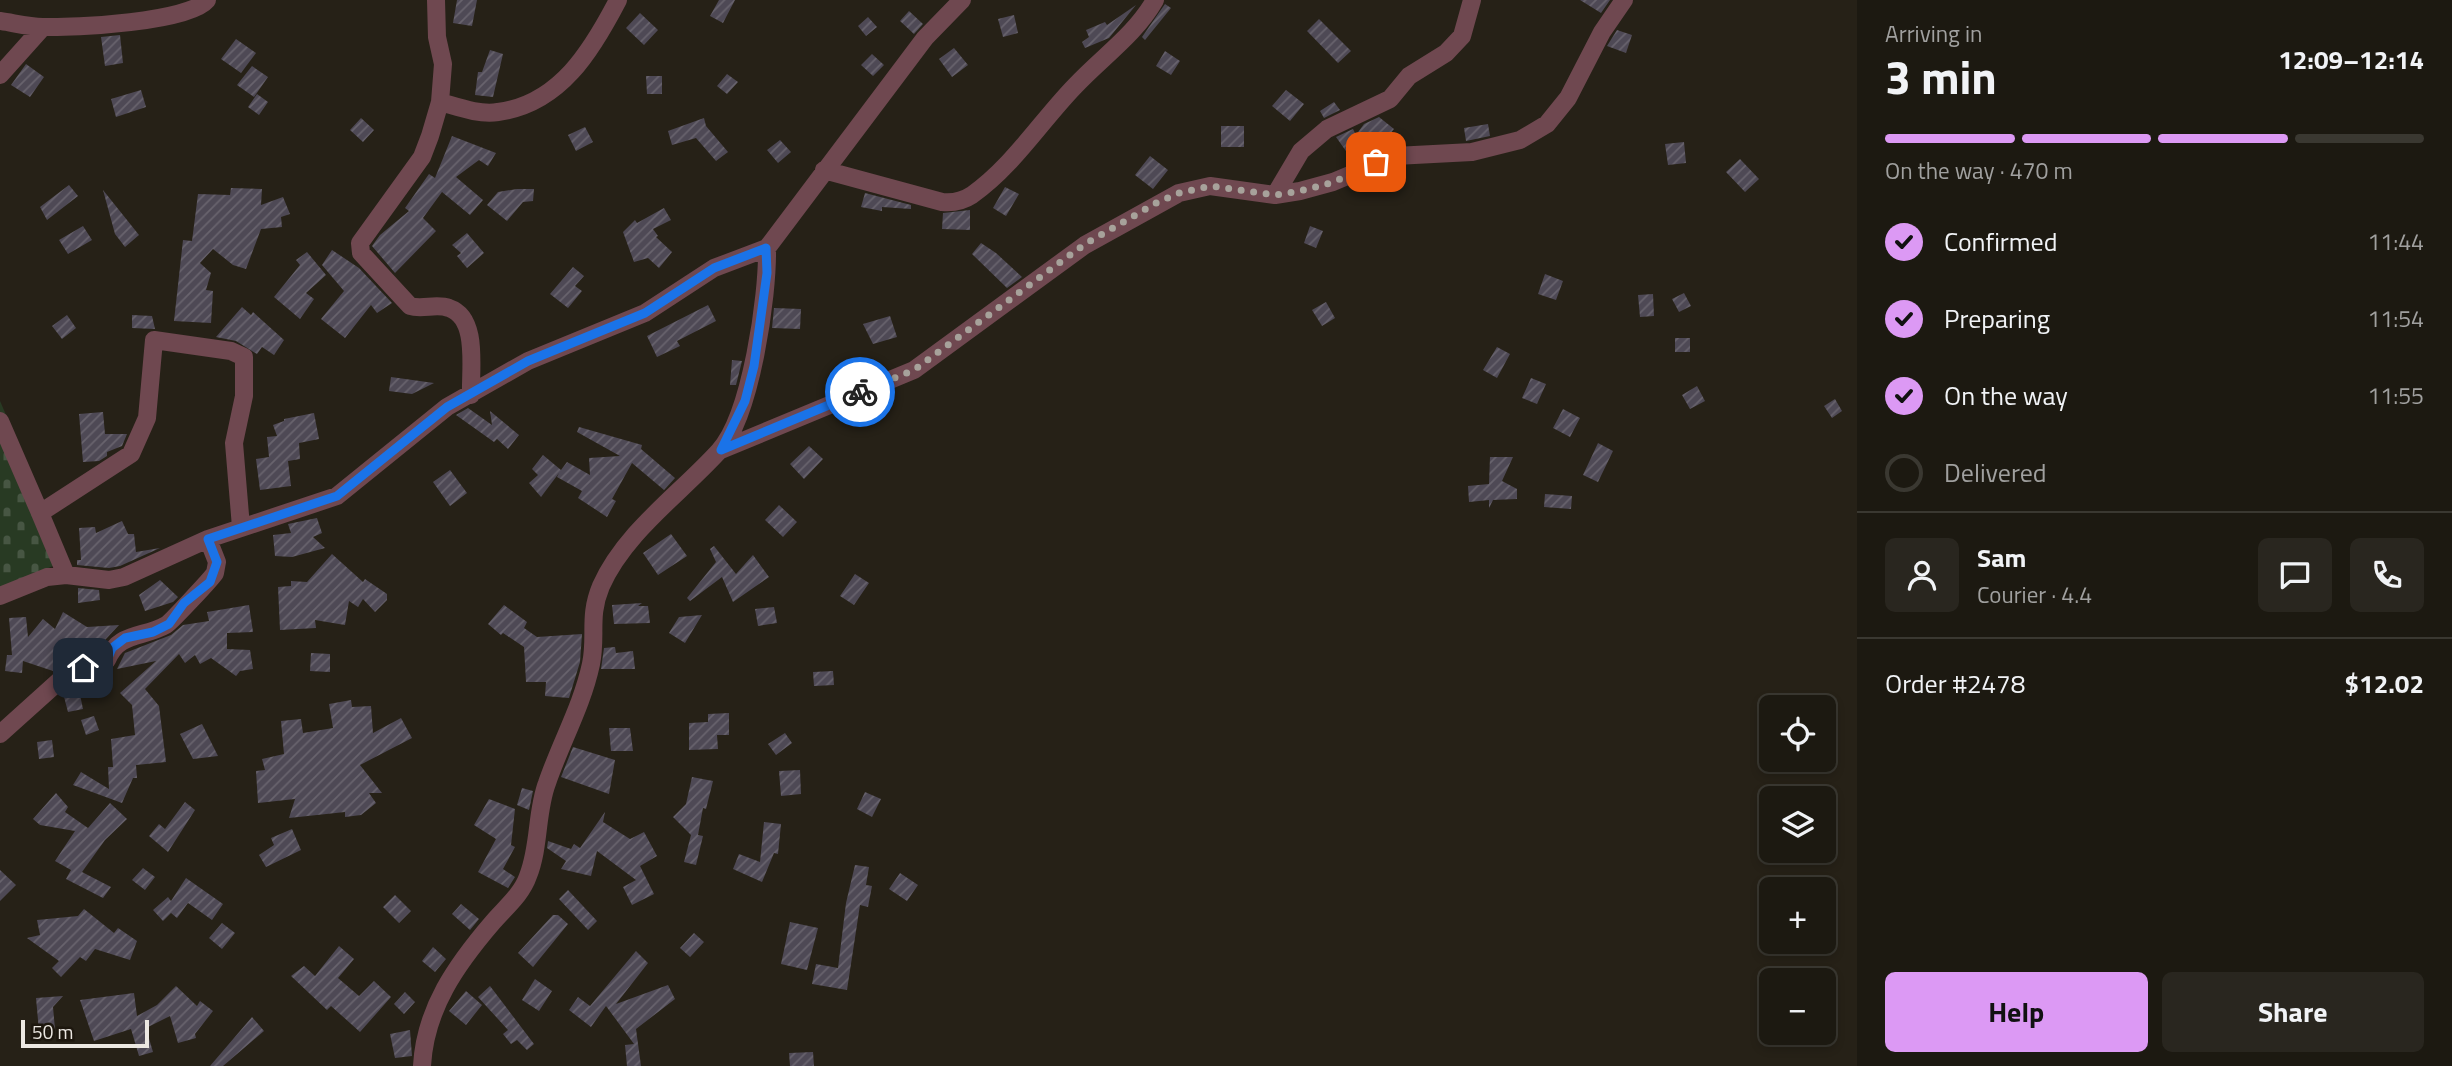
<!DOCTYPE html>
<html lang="en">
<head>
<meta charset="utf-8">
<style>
	:root { --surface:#1c1911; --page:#29261f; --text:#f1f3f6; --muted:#a0a09f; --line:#3a3831; --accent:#dc99f4 }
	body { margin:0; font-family:"Titillium Web",sans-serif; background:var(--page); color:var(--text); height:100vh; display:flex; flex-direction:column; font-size:26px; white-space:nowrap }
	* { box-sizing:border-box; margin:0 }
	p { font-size:23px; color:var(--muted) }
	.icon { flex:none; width:38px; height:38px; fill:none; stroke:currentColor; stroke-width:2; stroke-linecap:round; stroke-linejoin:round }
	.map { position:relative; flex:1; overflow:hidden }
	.drawer { display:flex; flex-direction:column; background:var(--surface); width:595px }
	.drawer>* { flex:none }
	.controls { position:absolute; left:1759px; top:695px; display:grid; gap:14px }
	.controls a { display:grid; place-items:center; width:77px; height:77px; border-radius:10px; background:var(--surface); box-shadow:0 4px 10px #0003,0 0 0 2px var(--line); font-size:35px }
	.scale { position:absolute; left:21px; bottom:18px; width:128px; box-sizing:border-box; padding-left:7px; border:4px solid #ece8e2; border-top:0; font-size:19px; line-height:24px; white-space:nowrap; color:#ece8e2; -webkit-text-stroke:5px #1d170e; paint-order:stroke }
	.pin { position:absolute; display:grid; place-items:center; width:60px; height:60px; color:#fff; margin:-30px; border-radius:14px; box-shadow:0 4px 10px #0006 }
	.courier { position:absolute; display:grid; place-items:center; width:70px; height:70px; margin:-35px; border:5px solid #1a73e8; border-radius:50%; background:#fff; color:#222; box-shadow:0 2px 9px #0007 }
	.overview em { font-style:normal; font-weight:700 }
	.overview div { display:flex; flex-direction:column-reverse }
	.overview { display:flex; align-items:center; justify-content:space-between; height:119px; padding:0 28px }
	h1 { font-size:46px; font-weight:700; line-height:52px }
	.bar { display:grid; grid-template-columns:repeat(4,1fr); gap:10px 7px; align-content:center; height:84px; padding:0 28px }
	.bar i { height:9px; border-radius:5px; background:var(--line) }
	.bar .selected { background:var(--accent) }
	.bar p { grid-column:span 4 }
	.line { display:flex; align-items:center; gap:18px; padding:0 28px; border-top:2px solid var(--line) }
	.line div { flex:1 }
	.round { display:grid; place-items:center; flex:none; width:74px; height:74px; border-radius:10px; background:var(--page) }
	ol { padding:0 28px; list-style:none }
	li { display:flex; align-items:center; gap:21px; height:77px }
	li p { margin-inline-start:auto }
	li .icon { padding:7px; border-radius:50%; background:var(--accent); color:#111; stroke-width:4 }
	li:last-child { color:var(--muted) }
	li i { width:38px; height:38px; border:4px solid var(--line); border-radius:50% }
	.primary-button { display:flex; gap:14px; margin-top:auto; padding:14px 28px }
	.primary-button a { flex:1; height:80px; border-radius:10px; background:var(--accent); color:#111; font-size:28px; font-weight:700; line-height:80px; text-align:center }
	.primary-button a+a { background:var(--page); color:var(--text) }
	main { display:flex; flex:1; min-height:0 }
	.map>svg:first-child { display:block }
	.cemetery { fill:url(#cemetery-stones) }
	.building { fill:url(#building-hatch) }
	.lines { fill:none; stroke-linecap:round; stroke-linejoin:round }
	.minor { stroke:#6f4850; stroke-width:18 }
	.done { stroke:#a7a29b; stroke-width:7; stroke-dasharray:0 12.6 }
	.route { stroke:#1a73e8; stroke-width:9 }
</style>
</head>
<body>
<main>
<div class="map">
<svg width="1857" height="1066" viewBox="0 0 1857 1066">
	<defs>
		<pattern id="cemetery-stones" width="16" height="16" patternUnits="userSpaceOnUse" patternTransform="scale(1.75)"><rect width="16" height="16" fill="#283a23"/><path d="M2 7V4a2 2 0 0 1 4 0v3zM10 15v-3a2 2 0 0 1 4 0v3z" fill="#475643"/></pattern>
		<pattern id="building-hatch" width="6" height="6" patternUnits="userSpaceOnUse" patternTransform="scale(1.75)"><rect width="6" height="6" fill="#4e4955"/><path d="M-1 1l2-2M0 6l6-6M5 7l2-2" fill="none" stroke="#68636d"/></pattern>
	</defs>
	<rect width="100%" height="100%" fill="#262117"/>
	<path class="cemetery" d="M0,401L68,559L0,590Z"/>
	<path class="building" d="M457,0H477L472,26L453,23Z
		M719,0H735L723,23L710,16Z
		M1580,0H1610L1601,13Z
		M1165,4L1171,8L1145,40L1142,37Z
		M1136,5L1109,38L1085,48L1082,42L1089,37L1086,30L1105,22L1107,25Z
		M909,11L923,24L914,34L900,21Z
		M640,13L658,30L644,45L626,28Z
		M1014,15L1018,33L1003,37L998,19Z
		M868,17L877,27L866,36L858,26Z
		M1319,19L1351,51L1338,63L1307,31Z
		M1617,30L1632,35L1626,53L1607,46Z
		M120,35L123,63L105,66L101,37Z
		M236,39L256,53L241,73L221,59Z
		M954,48L968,65L952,77L939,59Z
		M490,50L503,54L493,97L475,95L478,72H482Z
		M1165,51L1180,61L1171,75L1156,66Z
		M872,54L884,65L873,76L861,65Z
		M26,64L44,77L30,97L11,85Z
		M252,66L268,77L254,97L237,85Z
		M727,74L738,82L727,94L717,86Z
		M646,76H662V94H647Z
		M141,90L146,107L116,117L111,99Z
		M1286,90L1304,104L1290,121L1272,106Z
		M257,94L268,102L259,115L248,107Z
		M1334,102L1340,110L1324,118L1320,111Z
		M1379,117L1394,129L1382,144L1380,142L1353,161L1336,137L1353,129L1356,135L1364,124Z
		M361,118L374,130L363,142L350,130Z
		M704,118L706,126L728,152L716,161L696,138L672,145L668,131Z
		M1488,124L1490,136L1466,141L1464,128Z
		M1221,126H1244V147H1221Z
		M585,127L593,142L576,151L568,135Z
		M452,136L496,153L488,166L479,160L456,177L483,200L470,215L442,192L423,218L436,231L395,273L372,246L380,235L409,211L405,208L429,174L435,178Z
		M780,140L791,152L778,163L767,150Z
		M1684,142L1686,163L1668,165L1665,144Z
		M1150,156L1168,170L1153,189L1135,175Z
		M1740,159L1759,179L1745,192L1726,172Z
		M69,185L78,196L47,220L40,207Z
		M1005,187L1019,194L1006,216L993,208Z
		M231,188L262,189L261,205L283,197L290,214L281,217L282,227L261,229L246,269L233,265L213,249L200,263L211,273L206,290L213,291L211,323L174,321L183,240L192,241L198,194L230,195Z
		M517,189H534L533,201L523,202L507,221L487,205L498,192Z
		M103,190L139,235L125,247L115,234Z
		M865,193L911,205V209L882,207V211L861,207Z
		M664,208L671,220L653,229L658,236L656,237L672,252L659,268L648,258L634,262L623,232L635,220L637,223Z
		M970,210V230L942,229L943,213Z
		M83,226L92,240L68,254L59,240Z
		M1310,226L1323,231L1316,248L1304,243Z
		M467,233L484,253L467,268L457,256L461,253L452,245Z
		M981,243L996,253L1022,277L1007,288L972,254Z
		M332,250L359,268L392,303L377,313L371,305L345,338L321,319L344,291L322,265Z
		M307,252L326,275L306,293L314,299L300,319L274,297L300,265L296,260Z
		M573,267L584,276L575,286L582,291L568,308L550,294Z
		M1545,274L1563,281L1556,300L1538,294Z
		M1684,293L1691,306L1679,312L1672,299Z
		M1653,294L1654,316L1640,317L1638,295Z
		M1326,302L1335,318L1322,326L1312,310Z
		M708,305L716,321L677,341L680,346L657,357L647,336Z
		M242,307L251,315L253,312L284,340L274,355L262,347L257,354L236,341L216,337Z
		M774,308L801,309L800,329L772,328Z
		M67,315L76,328L62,339L52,326Z
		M132,315L152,316L155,329L132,328Z
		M890,316L897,337L873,344L863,324Z
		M1675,338H1690V352H1675Z
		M1497,347L1510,354L1497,378L1483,370Z
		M732,360L742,361L736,385H730Z
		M391,377L434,383L412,394L389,391Z
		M1531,378L1546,384L1537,404L1522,398Z
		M1697,386L1705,401L1690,409L1682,395Z
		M1835,399L1842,411L1832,418L1824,406Z
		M468,408L492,425L490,411L519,435L508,449L497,439L494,442L456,415Z
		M1563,409L1580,418L1570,437L1553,428Z
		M103,412L105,434H127L122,446L107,452V456L99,461L83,462L79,414Z
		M314,413L319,439L299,443L300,459L288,461L291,486L260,490L256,459L269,457L267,437L277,436L273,425L284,421V419Z
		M579,427L642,445L641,449L675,478L664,490L632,463L612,499L616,501L607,517L578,498L582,491L557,477L559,473L541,497L529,483L538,475L532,469L543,455L561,470L567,462L590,475L589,458L620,456L577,432Z
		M1598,443L1613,451L1598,482L1583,475Z
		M809,446L823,459L804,479L790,464Z
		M1490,457H1513L1502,481L1517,489V499L1493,500L1489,508V500L1469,502L1468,486L1489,484Z
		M450,470L467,493L450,506L433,482Z
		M1545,494L1572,496L1571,509L1544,507Z
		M779,505L797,522L783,537L765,520Z
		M317,518L322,533L313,537L325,548L292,557L275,556L273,535L291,533L288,524Z
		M122,521L128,534H134L136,552L160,548L120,566L109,568L77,565V560H81L79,528L95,527L96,533Z
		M671,534L687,556L658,575L643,553Z
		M714,546L736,574L753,555L769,577L733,602L722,577L690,601L687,598L716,562L710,549Z
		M332,554L363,582L365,579L387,594V600L375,612L363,599L358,607L349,601L345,625L315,620L316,628L280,630L278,587L291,586V581L307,582Z
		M855,574L869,583L854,605L840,596Z
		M160,580L178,597L173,602L145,611L139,595Z
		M78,588L99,590L100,600L78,603Z
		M642,603L638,606H648L650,623L614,624L612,605Z
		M249,605L253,632L227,633V649L250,650L253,669L240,671L236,676L211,658L200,664L195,655L185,663L179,654L145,689L159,706L166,762L136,765L137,778H133L122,803L73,785L81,772L109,789L108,767H113L111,739L135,735L132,705L120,693L156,661L117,669L125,653L171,635L183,625L209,621L207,612Z
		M504,605L527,622L524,628L537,637L582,634L580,662L569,698L545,696L546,682H526L524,647L503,633L501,635L488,624Z
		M774,607L777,623L758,626L755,609Z
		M63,612L87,627L119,625L92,654L53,671L23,661L22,673L5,671L7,655H12L9,618L26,617L28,637L43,619L55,629Z
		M702,615L685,643L669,633L679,617Z
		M615,647L616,653L633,651L635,669H601L604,648Z
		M311,653L330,654V672L310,671Z
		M833,671L834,685L814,686L813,672Z
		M78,685L83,709L68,712L63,693Z
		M351,700L352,707L371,706L373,733L401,718L412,738L360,765L382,793H369L376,803L361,815L345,817V812L289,818L295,799L258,803L256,771L265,770L262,759L284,754L281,721L301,719L303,733L333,728L329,704Z
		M729,713V735H717L718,749L689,750V723L708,722V714Z
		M94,716L99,730L86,735L81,720Z
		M202,724L218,756L193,759L180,734Z
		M609,728H630L633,751H611Z
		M785,733L792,743L776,755L768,744Z
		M52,740L54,757L39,759L37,742Z
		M573,747L615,760L609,794L561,777Z
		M800,770L801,794L781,796L779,771Z
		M692,777L713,781L706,809L703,808L698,835L703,836L696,865L684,862L691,835L673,817L686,804Z
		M522,788L533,791L529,810L517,805Z
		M865,792L881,799L872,817L857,809Z
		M56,793L68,807L65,812L88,828L110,803L127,819L105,840L82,872L111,887L103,898L66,879L71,870L55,861L75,831L40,825L33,819Z
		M489,799L515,809L511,845L515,847L503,869L515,877L508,888L478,872L496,839L474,825Z
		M185,802L195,810L168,852L149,836L159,824L165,829Z
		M605,812L603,822L630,839L644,832L657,856L640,866L654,894L632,905L623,887L636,880L597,851L591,876L561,869L566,861L547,848L548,841L571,849L574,844L580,848Z
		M764,822L781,824L778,854L774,853L762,882L733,869L739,854L760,862Z
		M292,829L301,850L266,867L259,855L274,845L271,838Z
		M855,865L869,867L866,885L872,886L868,907L860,905L847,990L812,984L816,964L838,968L846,903Z
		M143,868L155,877L145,890L132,880Z
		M0,870L16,885L0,901Z
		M900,873L918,885L907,901L889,889Z
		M186,878L223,904L212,920L188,903L177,918L171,913L163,921L153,910L168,897L171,901Z
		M568,890L597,921L588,930L559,899Z
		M395,895L411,911L399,923L383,907Z
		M461,904L479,919L470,930L452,914Z
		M84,909L114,933L118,928L137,941L130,960L95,949L86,961L80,957L61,977L52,968L59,961L27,938L40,935L37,920L78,916Z
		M553,915H558L568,924L533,967L518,953Z
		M790,922L818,928L807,970L781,964Z
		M222,923L235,933L222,949L209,938Z
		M694,933L704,942L690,957L680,948Z
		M339,946L354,959L338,978L359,996L374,981L391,997L360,1032L331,1006L327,1010L291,976L304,966L315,976Z
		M433,947L446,959L435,972L422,961Z
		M636,951L648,963L616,1004L668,985L675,999L636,1029L641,1066H627L625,1045L634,1044L606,1006L591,1027L569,1010L578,997L590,1006Z
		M535,979L552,991L539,1011L522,1000Z
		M176,986L197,1006L200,1001L213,1011L195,1034L196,1038L178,1043L170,1016L146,1028L153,1052L139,1056L131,1029L94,1041L80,1000L134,993L137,1016L157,1005Z
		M490,986L534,1044L527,1050L517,1040L511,1044L503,1034L508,1030L478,997Z
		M466,991L482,1005L466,1025L449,1011Z
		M405,992L415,1002L404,1014L394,1004Z
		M63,996L53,1007L55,1029L39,1031L36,998Z
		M252,1017L264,1031L223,1066H210Z
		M410,1030L412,1056L395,1058L390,1034Z
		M813,1052L814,1066H790L789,1053Z"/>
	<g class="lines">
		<path class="minor" d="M436,0L437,37L443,64L440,102L430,136L422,157L360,243L361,253L410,306C423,310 436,303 449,308C479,318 470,369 471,395
			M0,21C14,23 29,27 43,27C75,28 189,22 207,0
			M0,75L43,27
			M440,102C458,107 479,115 498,112C560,104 592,50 618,0
			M824,170L942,202C952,203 963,201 972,195C1013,166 1041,121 1075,86C1102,57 1135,35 1155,0
			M1275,195L1301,151L1327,129L1390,99L1409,76L1446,53L1462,36L1472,0
			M0,421L40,513L131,454L147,418L154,340L231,351L244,357V396L234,443L241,527
			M721,450L914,370L1085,245L1179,193L1210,186L1275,195L1300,191L1333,182L1395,156L1472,152L1520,140L1547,124L1568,98L1602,32L1624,0
			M40,513L66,575
			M0,596L47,577L66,575L109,580L124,577L208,539L337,496L447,407L528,361L645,313L714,268L767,248L925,38L962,0
			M0,734L59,681L107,660C118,632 143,638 166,625C170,623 212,578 215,573L217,562L208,539
			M422,1066C425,1009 456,965 493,922C505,908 522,894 528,876C540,846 536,812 547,783C561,742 582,706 591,664C597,635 588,617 601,586C625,532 680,494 719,451C751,416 768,296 767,248"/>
	</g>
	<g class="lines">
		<path class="done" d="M860,392L914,370L1085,244L1158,202L1179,193L1210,186L1275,195L1300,191L1334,182L1376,162"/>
		<path class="route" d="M83,668L107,660L112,648L125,638L153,632L169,624L184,603L210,582L217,562L208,539L337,496L447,407L528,361L645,313L714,268L766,248L767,273L754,366L745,401L721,450L860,392"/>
	</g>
</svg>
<div class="controls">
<a><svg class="icon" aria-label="locate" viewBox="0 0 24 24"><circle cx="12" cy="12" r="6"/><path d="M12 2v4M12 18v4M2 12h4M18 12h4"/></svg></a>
<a><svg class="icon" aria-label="layers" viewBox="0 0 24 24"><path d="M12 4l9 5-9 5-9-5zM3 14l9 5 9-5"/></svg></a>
<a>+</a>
<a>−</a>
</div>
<div class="scale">50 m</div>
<div class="pin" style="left:1376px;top:162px;background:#ea580c"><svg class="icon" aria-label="bag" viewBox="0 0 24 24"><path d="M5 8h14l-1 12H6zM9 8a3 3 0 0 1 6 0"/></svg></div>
<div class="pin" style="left:83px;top:668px;background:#1f2937"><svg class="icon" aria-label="home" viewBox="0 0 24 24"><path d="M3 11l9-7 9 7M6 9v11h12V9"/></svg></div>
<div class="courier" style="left:860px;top:392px"><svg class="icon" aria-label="bike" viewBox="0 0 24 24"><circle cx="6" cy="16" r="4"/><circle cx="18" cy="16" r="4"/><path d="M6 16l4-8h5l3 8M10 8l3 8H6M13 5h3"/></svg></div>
</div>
<section class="drawer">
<div class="overview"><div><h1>3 min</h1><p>Arriving in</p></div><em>12:09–12:14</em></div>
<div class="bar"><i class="selected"></i><i class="selected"></i><i class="selected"></i><i></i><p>On the way · 470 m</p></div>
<ol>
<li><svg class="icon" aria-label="check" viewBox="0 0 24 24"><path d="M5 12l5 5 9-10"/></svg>Confirmed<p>11:44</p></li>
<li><svg class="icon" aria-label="check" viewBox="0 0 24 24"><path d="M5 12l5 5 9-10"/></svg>Preparing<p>11:54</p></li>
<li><svg class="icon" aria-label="check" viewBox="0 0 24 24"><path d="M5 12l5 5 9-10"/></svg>On the way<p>11:55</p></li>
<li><i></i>Delivered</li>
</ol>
<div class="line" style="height:126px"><a class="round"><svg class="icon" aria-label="person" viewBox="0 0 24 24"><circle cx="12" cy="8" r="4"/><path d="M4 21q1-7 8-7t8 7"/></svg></a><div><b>Sam</b><p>Courier · 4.4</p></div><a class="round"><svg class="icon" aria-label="chat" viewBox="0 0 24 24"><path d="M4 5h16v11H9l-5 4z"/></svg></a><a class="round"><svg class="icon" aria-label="phone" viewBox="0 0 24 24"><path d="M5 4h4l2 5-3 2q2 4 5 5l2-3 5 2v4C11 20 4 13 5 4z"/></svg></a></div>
<div class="line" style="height:91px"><div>Order #2478</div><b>$12.02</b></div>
<div class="primary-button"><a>Help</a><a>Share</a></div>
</section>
</main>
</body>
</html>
